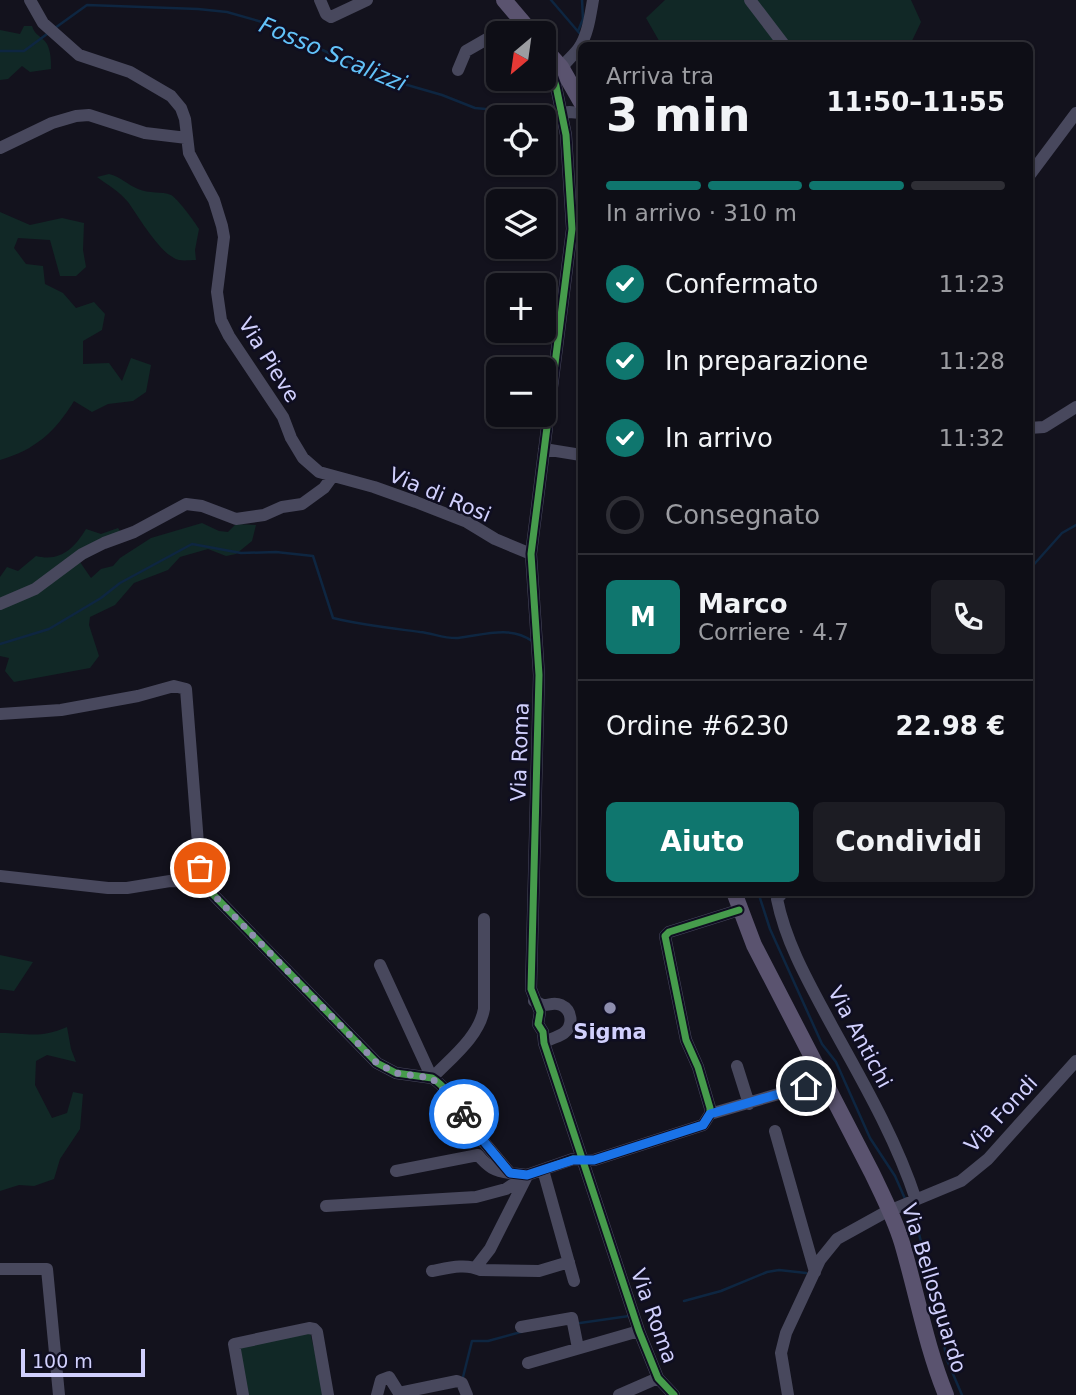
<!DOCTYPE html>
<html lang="it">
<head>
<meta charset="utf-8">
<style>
	:root { --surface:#0e0e16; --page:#1c1c23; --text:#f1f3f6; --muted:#9b9ca1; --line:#2e2e35; --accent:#0f766e }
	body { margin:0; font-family:"DejaVu Sans",sans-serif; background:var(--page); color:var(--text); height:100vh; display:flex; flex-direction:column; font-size:26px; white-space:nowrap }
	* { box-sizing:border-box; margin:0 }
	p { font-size:23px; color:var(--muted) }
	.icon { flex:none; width:38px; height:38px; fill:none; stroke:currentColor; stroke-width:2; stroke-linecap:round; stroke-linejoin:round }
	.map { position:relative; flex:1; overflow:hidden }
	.details { position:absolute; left:578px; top:42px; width:455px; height:854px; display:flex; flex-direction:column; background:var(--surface); border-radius:10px; box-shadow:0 2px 5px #0004,0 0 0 2px var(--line) }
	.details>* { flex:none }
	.needle { width:46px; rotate:209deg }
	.tools { position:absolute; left:486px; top:21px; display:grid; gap:14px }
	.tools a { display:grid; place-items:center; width:70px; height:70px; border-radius:10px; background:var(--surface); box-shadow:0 2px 5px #0004,0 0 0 2px var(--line); font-size:35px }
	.scale { position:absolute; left:21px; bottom:18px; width:124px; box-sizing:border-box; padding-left:7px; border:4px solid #d1d0fd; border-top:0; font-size:19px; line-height:24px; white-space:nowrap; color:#d1d0fd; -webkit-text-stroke:5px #0f0e21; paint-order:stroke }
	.pin { position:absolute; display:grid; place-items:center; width:60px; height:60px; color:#fff; margin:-30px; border:4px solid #fff; border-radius:50%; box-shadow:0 2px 7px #0007 }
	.courier { position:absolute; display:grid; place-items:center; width:70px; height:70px; margin:-35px; border:5px solid #1a73e8; border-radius:50%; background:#fff; color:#222; box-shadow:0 2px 9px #0007 }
	.headline em { font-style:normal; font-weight:800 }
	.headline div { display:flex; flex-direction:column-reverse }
	.headline { display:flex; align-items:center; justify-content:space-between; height:119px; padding:0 28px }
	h1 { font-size:46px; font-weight:800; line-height:52px }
	.bar { display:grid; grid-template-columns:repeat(4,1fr); gap:10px 7px; align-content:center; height:84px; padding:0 28px }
	.bar i { height:9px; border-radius:5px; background:var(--line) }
	.bar .selected { background:var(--accent) }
	.bar p { grid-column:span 4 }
	.line { display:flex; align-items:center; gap:18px; padding:0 28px; border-top:2px solid var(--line) }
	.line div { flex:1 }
	.round { display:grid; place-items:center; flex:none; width:74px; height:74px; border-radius:10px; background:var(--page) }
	ol { padding:0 28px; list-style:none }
	li { display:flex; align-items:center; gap:21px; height:77px }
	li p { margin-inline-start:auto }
	li .icon { padding:7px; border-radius:50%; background:var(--accent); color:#fff; stroke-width:4 }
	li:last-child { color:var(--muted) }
	li i { width:38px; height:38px; border:4px solid var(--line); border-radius:50% }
	.cta { display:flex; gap:14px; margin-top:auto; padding:14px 28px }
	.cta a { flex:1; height:80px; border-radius:10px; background:var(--accent); color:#fff; font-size:28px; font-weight:800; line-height:80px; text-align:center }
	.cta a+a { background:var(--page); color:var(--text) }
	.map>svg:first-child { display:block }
	.green { fill:#112826 }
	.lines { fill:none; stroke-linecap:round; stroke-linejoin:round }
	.stream { stroke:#0e2641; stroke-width:2.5 }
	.minor { stroke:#48485d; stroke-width:12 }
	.major { stroke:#5a536f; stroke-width:16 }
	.cycleway-casing { stroke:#0f0e21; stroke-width:11 }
	.cycleway { stroke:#469c4c; stroke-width:7 }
	.done { stroke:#8e8eaf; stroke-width:7; stroke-dasharray:0 12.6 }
	.route { stroke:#1a73e8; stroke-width:9 }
	.poi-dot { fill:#8e8eaf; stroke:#0f0e21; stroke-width:2.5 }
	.labels { text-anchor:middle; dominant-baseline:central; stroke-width:5; stroke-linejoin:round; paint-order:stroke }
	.street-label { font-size:21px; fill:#d1d0fd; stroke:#0f0e21 }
	.poi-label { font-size:21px; font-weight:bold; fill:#d1d0fd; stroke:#0f0e21 }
	.water-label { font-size:23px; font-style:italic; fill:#62c2f9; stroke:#0f0e21 }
</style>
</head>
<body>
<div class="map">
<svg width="1076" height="1395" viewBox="0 0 1076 1395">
	<rect width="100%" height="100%" fill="#13121d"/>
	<path class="green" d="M665,0H911L921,22L910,45L662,46L646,18Z
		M24,26H32C35,36 42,36 47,44C51,52 51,61 51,69L30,72L22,66L8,79L0,80V30L20,34Z
		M109,174C121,177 128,185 138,189C149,194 162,191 171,195C177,198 195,222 199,229L195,250L196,260C191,260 184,261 179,260C161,256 139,217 128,202C120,192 108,185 97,177Z
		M0,212L30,225L62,218L84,223L83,250L86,267L76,276H60L50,240L18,238L14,248L26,264L43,266L45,284L63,293L76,308L94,302L105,314L102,330L83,341V364L109,363L122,381L131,358L151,365L146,392L133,401L108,404L92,412L74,401C55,432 35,450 0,460Z
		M202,523L219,531L228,532L236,524L256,525L252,541L236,554L226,556L208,549L180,557L168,570L134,583L115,605L90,617L89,625L99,656L90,668L14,682L5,671L9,658L0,656V577L7,567L18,571L36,556C60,562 74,549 86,529L101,534L118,528L124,537L80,562L91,578L101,569L113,566L120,558L151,538Z
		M0,955L33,962L14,991L0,989Z
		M67,1027L71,1049L76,1062L47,1055L36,1061L35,1085L52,1118L67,1113L73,1092L83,1094L80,1129L60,1159L54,1179L34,1186L19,1185L0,1191V1033C28,1033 39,1039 67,1027Z
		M310,1332L325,1395H247L238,1345Z"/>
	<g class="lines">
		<path class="stream" d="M551,0L581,35
			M55,28L87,5L198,9L227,12L262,22L383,78L442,95L475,108L552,115
			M578,31L583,19L582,0
			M0,51H24L47,34
			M1029,570L1062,533L1076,525
			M0,644L49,629L101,598L120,583L192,544L241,553L276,552L313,556L333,618C362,625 390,628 420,632C432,633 445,639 458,638C483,635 510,625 532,641
			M758,892L770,929L822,1044L836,1062L870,1138L895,1176L906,1201
			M908,1207L917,1226L932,1285L947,1360L962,1395
			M684,1301L721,1291L767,1272L779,1270L806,1273
			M580,1323L629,1316
			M463,1377L472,1341H488L521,1332"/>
		<path class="minor" d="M30,0L43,23L79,55L130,72L171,96L181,108L185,119L189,153L214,200L222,226L224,237L217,292L221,320L229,336L283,417L291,438L303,458L319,472L374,487L416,502L467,522L495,539L531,554
			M320,0L326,14L331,17L367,0
			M750,0L785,46
			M544,52L556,86L566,135L572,229L531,554L539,675L531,989L540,1012L538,1024L543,1032L544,1043L639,1331L658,1378L674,1395
			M458,70L466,51L520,20
			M559,75C562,63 572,58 579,48C588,34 590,17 593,0
			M569,112L581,113
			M0,148L52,123L76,116L89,115L145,133L187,138
			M1029,176L1076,113
			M1029,428L1044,427L1076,407
			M544,449L581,455
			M0,604L35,589L82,554L104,543L134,532L186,504L202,506L236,519L264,515L282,507L302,504L324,488L332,477
			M0,714L61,710L138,696L174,686L186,689L201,882
			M0,876L108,888H127L170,881L201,882
			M201,882L377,1063L396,1073L432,1078C451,1090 461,1113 474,1130C486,1145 498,1159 510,1173L527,1175L573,1159L594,1160L703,1125L710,1114V1108L698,1067L686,1040L665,936L669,932L739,910
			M783,892L777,899C786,944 810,985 832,1026C863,1082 896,1139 916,1200
			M380,965L432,1078C451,1058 479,1037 484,1009V919
			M534,1001C537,1002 541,1005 544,1005C550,1005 554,1002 561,1005C572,1010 574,1025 564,1033C559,1037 551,1038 544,1043
			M737,1066L749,1104
			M710,1114L806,1086
			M775,1131L815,1272
			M543,1170L574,1281
			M396,1171L478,1155C488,1167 494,1171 510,1173
			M326,1206L476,1197L506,1189L527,1175
			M476,1267L490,1249L527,1176
			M0,1269H47L59,1395
			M432,1271C448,1268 466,1263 480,1270L539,1271L569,1262
			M521,1327L572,1318L578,1348
			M528,1363L639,1331
			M243,1395L234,1344L309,1328L314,1329L317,1332L328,1395
			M377,1395L381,1380L389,1377L399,1393L457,1381L462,1383L467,1395
			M619,1395L658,1378
			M788,1395L781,1353L786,1333L820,1260L837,1239L884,1213L961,1181L988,1159L1076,1061"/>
		<path class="major" d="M504,0L532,33
			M544,48L561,67L581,102
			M734,892L754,945L872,1173C883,1196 895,1219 902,1243C917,1294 926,1346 946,1395"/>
		<g class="cycleway-casing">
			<path id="cycleway" d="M544,52L556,86L566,135L572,229L531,554L539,675L531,989L540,1012L538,1024L543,1032L544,1043L639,1331L658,1378L674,1395
				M201,882L377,1063L396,1073L432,1078C451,1090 461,1113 474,1130C486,1145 498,1159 510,1173L527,1175L573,1159L594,1160L703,1125L710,1114V1108L698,1067L686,1040L665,936L669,932L739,910"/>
		</g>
		<use href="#cycleway" class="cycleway"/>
	</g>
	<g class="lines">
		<path class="done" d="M200,868L201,882L377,1063L396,1073L432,1078L464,1114"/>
		<path class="route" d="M464,1114L473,1128L510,1173L527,1175L573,1160H594L703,1125L710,1114L806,1086"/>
	</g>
	<circle class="poi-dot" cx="610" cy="1008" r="7"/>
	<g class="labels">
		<g class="street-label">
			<text transform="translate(269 360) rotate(58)">Via Pieve</text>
			<text transform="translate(440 495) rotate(23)">Via di Rosi</text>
			<text transform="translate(520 752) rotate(-88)">Via Roma</text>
			<text transform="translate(860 1037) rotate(62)">Via Antichi</text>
			<text transform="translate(1001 1114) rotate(-47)">Via Fondi</text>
			<text transform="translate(934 1288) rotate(73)">Via Bellosguardo</text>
			<text transform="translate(654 1316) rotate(70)">Via Roma</text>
		</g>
		<g class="poi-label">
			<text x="610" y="1032">Sigma</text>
		</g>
		<g class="water-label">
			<text transform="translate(333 54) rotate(23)">Fosso Scalizzi</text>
		</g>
	</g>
</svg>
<div class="tools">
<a><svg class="needle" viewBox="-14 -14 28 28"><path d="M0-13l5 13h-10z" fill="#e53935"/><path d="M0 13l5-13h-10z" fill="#9b9ca1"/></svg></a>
<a><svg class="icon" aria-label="locate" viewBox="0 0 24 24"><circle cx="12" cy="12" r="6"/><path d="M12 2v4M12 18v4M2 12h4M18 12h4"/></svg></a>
<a><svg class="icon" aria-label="layers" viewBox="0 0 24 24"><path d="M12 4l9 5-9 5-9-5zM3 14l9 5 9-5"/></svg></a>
<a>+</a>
<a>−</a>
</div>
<div class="scale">100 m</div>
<div class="pin" style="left:200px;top:868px;background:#ea580c"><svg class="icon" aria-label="bag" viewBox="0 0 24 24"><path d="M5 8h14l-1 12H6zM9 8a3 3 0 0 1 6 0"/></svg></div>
<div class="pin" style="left:806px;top:1086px;background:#1f2937"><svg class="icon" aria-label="home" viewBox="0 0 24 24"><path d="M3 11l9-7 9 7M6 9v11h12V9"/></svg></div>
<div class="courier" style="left:464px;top:1114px"><svg class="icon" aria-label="bike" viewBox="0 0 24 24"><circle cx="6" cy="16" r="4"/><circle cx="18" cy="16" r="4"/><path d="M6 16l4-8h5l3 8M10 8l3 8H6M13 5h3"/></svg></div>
<section class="details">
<div class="headline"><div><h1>3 min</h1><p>Arriva tra</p></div><em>11:50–11:55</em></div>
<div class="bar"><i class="selected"></i><i class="selected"></i><i class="selected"></i><i></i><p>In arrivo · 310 m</p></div>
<ol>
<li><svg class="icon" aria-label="check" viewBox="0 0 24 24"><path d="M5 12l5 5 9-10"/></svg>Confermato<p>11:23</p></li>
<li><svg class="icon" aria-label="check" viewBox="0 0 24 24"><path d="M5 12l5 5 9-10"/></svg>In preparazione<p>11:28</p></li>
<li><svg class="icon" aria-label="check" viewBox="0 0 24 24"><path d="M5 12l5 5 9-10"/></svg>In arrivo<p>11:32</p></li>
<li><i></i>Consegnato</li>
</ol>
<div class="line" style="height:126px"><b class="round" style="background:var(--accent);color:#fff">M</b><div><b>Marco</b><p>Corriere · 4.7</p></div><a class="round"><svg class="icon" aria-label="phone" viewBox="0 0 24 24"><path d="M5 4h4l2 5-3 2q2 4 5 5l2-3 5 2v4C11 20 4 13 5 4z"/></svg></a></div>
<div class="line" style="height:91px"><div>Ordine #6230</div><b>22.98 €</b></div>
<div class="cta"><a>Aiuto</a><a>Condividi</a></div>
</section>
</div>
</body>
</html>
